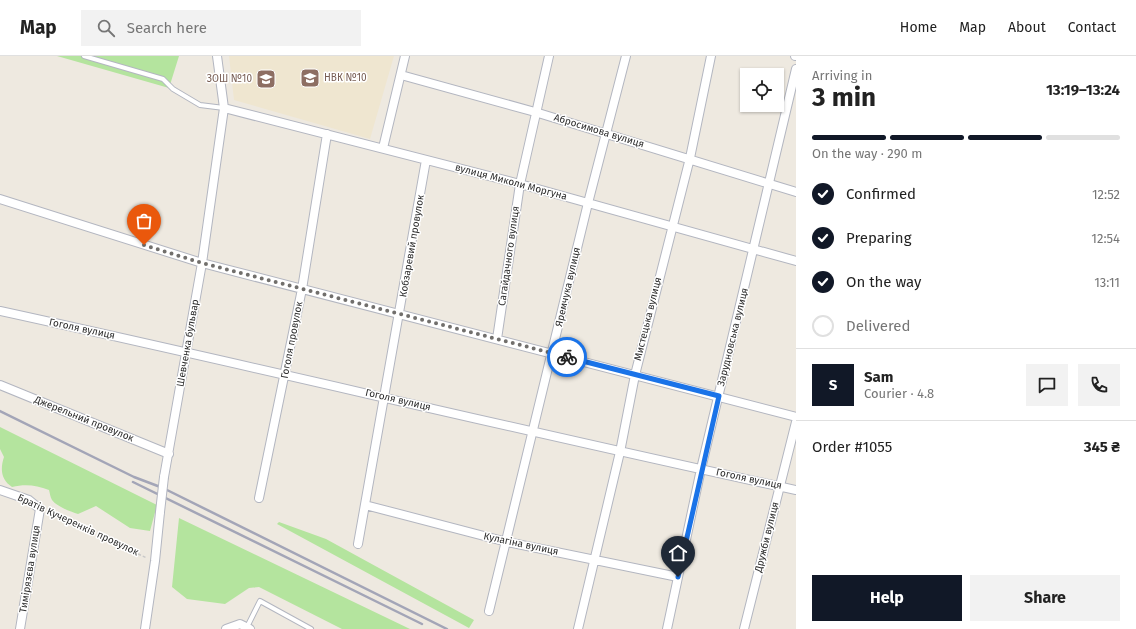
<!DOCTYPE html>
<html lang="en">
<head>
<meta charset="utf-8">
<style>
	:root { --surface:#fff; --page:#f2f2f2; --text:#222; --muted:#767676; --line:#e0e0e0; --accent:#111827 }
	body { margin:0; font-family:"Fira Sans",sans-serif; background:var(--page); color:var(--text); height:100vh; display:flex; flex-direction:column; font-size:15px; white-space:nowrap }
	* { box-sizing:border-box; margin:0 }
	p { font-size:13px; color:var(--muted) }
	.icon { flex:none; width:22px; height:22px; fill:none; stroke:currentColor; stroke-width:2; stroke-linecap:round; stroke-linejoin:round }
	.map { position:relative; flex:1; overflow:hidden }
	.sheet { display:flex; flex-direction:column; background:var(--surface); width:340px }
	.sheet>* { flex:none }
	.controls { position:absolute; left:740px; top:12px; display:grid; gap:8px }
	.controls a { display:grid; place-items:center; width:44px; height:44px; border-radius:0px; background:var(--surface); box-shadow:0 1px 3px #0004; font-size:20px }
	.pin { position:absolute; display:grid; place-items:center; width:34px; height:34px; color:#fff; margin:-41px -17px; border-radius:50% 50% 50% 0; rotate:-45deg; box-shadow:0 0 4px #0007 }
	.pin .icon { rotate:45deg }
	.courier { position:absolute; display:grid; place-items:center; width:40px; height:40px; margin:-20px; border:3px solid #1a73e8; border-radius:50%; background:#fff; color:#222; box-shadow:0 1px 5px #0007 }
	.summary em { font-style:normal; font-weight:700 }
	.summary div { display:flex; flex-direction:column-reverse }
	.summary { display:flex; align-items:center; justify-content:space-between; height:68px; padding:0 16px }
	h1 { font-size:26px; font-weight:700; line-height:30px }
	.bar { display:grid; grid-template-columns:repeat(4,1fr); gap:6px 4px; align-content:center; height:48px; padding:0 16px }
	.bar i { height:5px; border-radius:3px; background:var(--line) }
	.bar .on { background:var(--accent) }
	.bar p { grid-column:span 4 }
	.line { display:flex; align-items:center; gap:10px; padding:0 16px; border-top:1px solid var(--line) }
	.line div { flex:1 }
	.round { display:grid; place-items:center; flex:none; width:42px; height:42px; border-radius:0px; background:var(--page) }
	ol { padding:0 16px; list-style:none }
	li { display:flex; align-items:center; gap:12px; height:44px }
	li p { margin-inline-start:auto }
	li .icon { padding:4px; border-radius:50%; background:var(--accent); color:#fff; stroke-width:4 }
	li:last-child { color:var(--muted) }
	li i { width:22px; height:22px; border:2px solid var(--line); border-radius:50% }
	.button { display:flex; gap:8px; margin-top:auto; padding:8px 16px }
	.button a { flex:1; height:46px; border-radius:0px; background:var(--accent); color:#fff; font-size:16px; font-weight:700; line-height:46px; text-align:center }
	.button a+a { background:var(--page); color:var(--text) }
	header { display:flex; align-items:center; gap:24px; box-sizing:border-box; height:56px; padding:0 20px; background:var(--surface); border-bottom:1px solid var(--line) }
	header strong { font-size:19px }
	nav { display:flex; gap:22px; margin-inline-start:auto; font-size:14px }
	.search { width:280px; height:36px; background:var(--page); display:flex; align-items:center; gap:10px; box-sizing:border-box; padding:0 14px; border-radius:0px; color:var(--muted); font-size:15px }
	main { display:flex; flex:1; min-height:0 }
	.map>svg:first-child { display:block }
	.education { fill:#efe6d0 }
	.green { fill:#b4e49e }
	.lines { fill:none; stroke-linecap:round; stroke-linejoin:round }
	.lane-casing { stroke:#b3b6c0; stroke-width:6 }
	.street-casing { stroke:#b3b6c0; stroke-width:10 }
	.path { stroke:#c8c8c8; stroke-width:1.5; stroke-dasharray:3 2; stroke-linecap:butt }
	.lane { stroke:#fff; stroke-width:4 }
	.street { stroke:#fff; stroke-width:8 }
	.rail { stroke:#a3a5b7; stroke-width:2.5 }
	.street-bridge-casing { stroke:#b3b6c0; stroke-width:10; stroke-linecap:butt }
	.street-bridge { stroke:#fff; stroke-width:8 }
	.done { stroke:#716f6c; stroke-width:4; stroke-dasharray:0 7.2 }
	.route { stroke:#1a73e8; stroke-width:5 }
	.labels { text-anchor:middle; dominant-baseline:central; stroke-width:3; stroke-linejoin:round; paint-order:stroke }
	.education-label { font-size:10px; fill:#785e54; stroke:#fff; text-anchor:start }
	.street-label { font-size:10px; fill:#2d2d2d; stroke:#fff }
</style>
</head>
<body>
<header>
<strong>Map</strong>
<div class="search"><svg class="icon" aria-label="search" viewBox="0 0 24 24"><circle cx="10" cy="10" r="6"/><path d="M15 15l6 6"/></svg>Search here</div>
<nav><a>Home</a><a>Map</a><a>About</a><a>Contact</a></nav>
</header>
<main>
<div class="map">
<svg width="796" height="573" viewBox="0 0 796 573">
	<rect width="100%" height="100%" fill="#eee9e0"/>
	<path class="education" d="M229,0H394L370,83L234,44Z"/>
	<path class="green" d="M57,0H179L169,32Z
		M0,371L157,449L150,475L130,472L96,450L78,458C71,456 56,450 52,444C50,441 50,437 49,434C36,429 25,428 12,431C1,424 0,413 4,401L0,393Z
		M179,462L410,573H342L259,531L249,532L225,548L187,543L172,531Z
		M279,466L326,483L474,564L469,572L277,468Z"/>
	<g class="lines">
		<g class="lane-casing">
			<path id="lane" d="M84,0L163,23L173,33L200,49L224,52
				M247,571L260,545L311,573"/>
		</g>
		<g class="street-casing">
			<path id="street" d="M795,0H796
				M401,19L535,56L796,136
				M224,52L520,128L796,205
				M383,92L405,0
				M0,143L202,207L796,361
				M0,255C266,313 530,377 796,434
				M497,283L520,128L549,0
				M0,329L169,398
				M164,421L202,207L224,52L217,0
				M0,434L29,444L40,453L20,573
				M259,442L302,233L327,78
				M365,449L507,486L678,521
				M358,488L426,104
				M489,555L588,147L626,0
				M145,573L155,505L160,456
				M226,573L240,568L250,573
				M578,573L620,396L635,319L690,102L711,0
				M667,573L701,413L796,13
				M744,573L796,366"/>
		</g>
		<path class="path" d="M47,457L147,502"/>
		<use href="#lane" class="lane"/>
		<use href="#street" class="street"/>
		<path class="rail" d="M0,355L134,421L163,432L447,573
			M133,426L422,568"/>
		<g class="street-bridge-casing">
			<path id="street-bridge" d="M160,456L164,421"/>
		</g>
		<use href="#street-bridge" class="street-bridge"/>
	</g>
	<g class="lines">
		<path class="done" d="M144,189L202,207L567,301"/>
		<path class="route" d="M567,301L719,340L678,521"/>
	</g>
	<defs>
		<g id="school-square" transform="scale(1)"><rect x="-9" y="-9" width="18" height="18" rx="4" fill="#8d6e63" stroke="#fff"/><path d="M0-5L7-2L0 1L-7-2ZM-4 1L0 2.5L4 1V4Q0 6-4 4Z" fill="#fff"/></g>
	</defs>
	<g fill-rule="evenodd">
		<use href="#school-square" x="310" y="22"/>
		<use href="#school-square" x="266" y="23"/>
	</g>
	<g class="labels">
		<g class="education-label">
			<text x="324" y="22">НВК №10</text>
			<text x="252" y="23" text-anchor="end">ЗОШ №10</text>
		</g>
		<g class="street-label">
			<text transform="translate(599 75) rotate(17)">Абросимова вулиця</text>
			<text transform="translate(511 126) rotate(15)">вулиця Миколи Моргуна</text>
			<text transform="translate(412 190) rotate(-80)">Кобзаревий провулок</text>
			<text transform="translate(509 200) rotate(-82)">Сагайдачного вулиця</text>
			<text transform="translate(568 231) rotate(-77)">Яремчука вулиця</text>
			<text transform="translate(648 263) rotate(-76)">Мистецька вулиця</text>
			<text transform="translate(82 273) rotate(12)">Гоголя вулиця</text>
			<text transform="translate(733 281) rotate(-76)">Зарудновська вулиця</text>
			<text transform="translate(292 284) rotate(-79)">Гоголя провулок</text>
			<text transform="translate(188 287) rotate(-80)">Шевченка бульвар</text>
			<text transform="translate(398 344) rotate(13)">Гоголя вулиця</text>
			<text transform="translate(84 363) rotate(22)">Джерельний провулок</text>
			<text transform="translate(749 423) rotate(12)">Гоголя вулиця</text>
			<text transform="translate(78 469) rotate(25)">Братів Кучеренків провулок</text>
			<text transform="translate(767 481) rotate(-76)">Дружби вулиця</text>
			<text transform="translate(521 488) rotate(12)">Кулагіна вулиця</text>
			<text transform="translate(30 513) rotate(-81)">Тимірязєва вулиця</text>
		</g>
	</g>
</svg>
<div class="controls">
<a><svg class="icon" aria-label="locate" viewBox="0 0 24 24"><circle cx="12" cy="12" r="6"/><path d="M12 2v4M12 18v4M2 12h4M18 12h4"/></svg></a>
</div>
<div class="pin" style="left:144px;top:189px;background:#ea580c"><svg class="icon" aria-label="bag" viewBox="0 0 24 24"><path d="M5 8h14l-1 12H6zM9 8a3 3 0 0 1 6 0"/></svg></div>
<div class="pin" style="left:678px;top:521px;background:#1f2937"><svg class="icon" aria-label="home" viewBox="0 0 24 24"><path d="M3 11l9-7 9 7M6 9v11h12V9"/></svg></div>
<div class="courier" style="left:567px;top:301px"><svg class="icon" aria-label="bike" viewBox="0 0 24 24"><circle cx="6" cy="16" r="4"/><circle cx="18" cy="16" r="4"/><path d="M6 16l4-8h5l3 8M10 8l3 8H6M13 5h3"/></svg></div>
</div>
<section class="sheet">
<div class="summary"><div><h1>3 min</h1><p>Arriving in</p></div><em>13:19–13:24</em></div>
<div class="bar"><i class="on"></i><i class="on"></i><i class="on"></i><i></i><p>On the way · 290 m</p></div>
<ol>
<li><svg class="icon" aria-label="check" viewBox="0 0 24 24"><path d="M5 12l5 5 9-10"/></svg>Confirmed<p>12:52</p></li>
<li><svg class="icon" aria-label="check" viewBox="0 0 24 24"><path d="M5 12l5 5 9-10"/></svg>Preparing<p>12:54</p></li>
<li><svg class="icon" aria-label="check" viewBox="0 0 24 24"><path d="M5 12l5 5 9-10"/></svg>On the way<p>13:11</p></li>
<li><i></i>Delivered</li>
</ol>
<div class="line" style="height:72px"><b class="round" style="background:var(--accent);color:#fff">S</b><div><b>Sam</b><p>Courier · 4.8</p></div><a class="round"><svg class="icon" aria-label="chat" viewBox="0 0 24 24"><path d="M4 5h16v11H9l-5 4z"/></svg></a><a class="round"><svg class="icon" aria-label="phone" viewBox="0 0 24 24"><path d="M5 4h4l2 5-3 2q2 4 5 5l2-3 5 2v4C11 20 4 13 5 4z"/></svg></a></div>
<div class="line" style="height:52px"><div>Order #1055</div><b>345 ₴</b></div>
<div class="button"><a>Help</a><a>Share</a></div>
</section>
</main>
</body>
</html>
